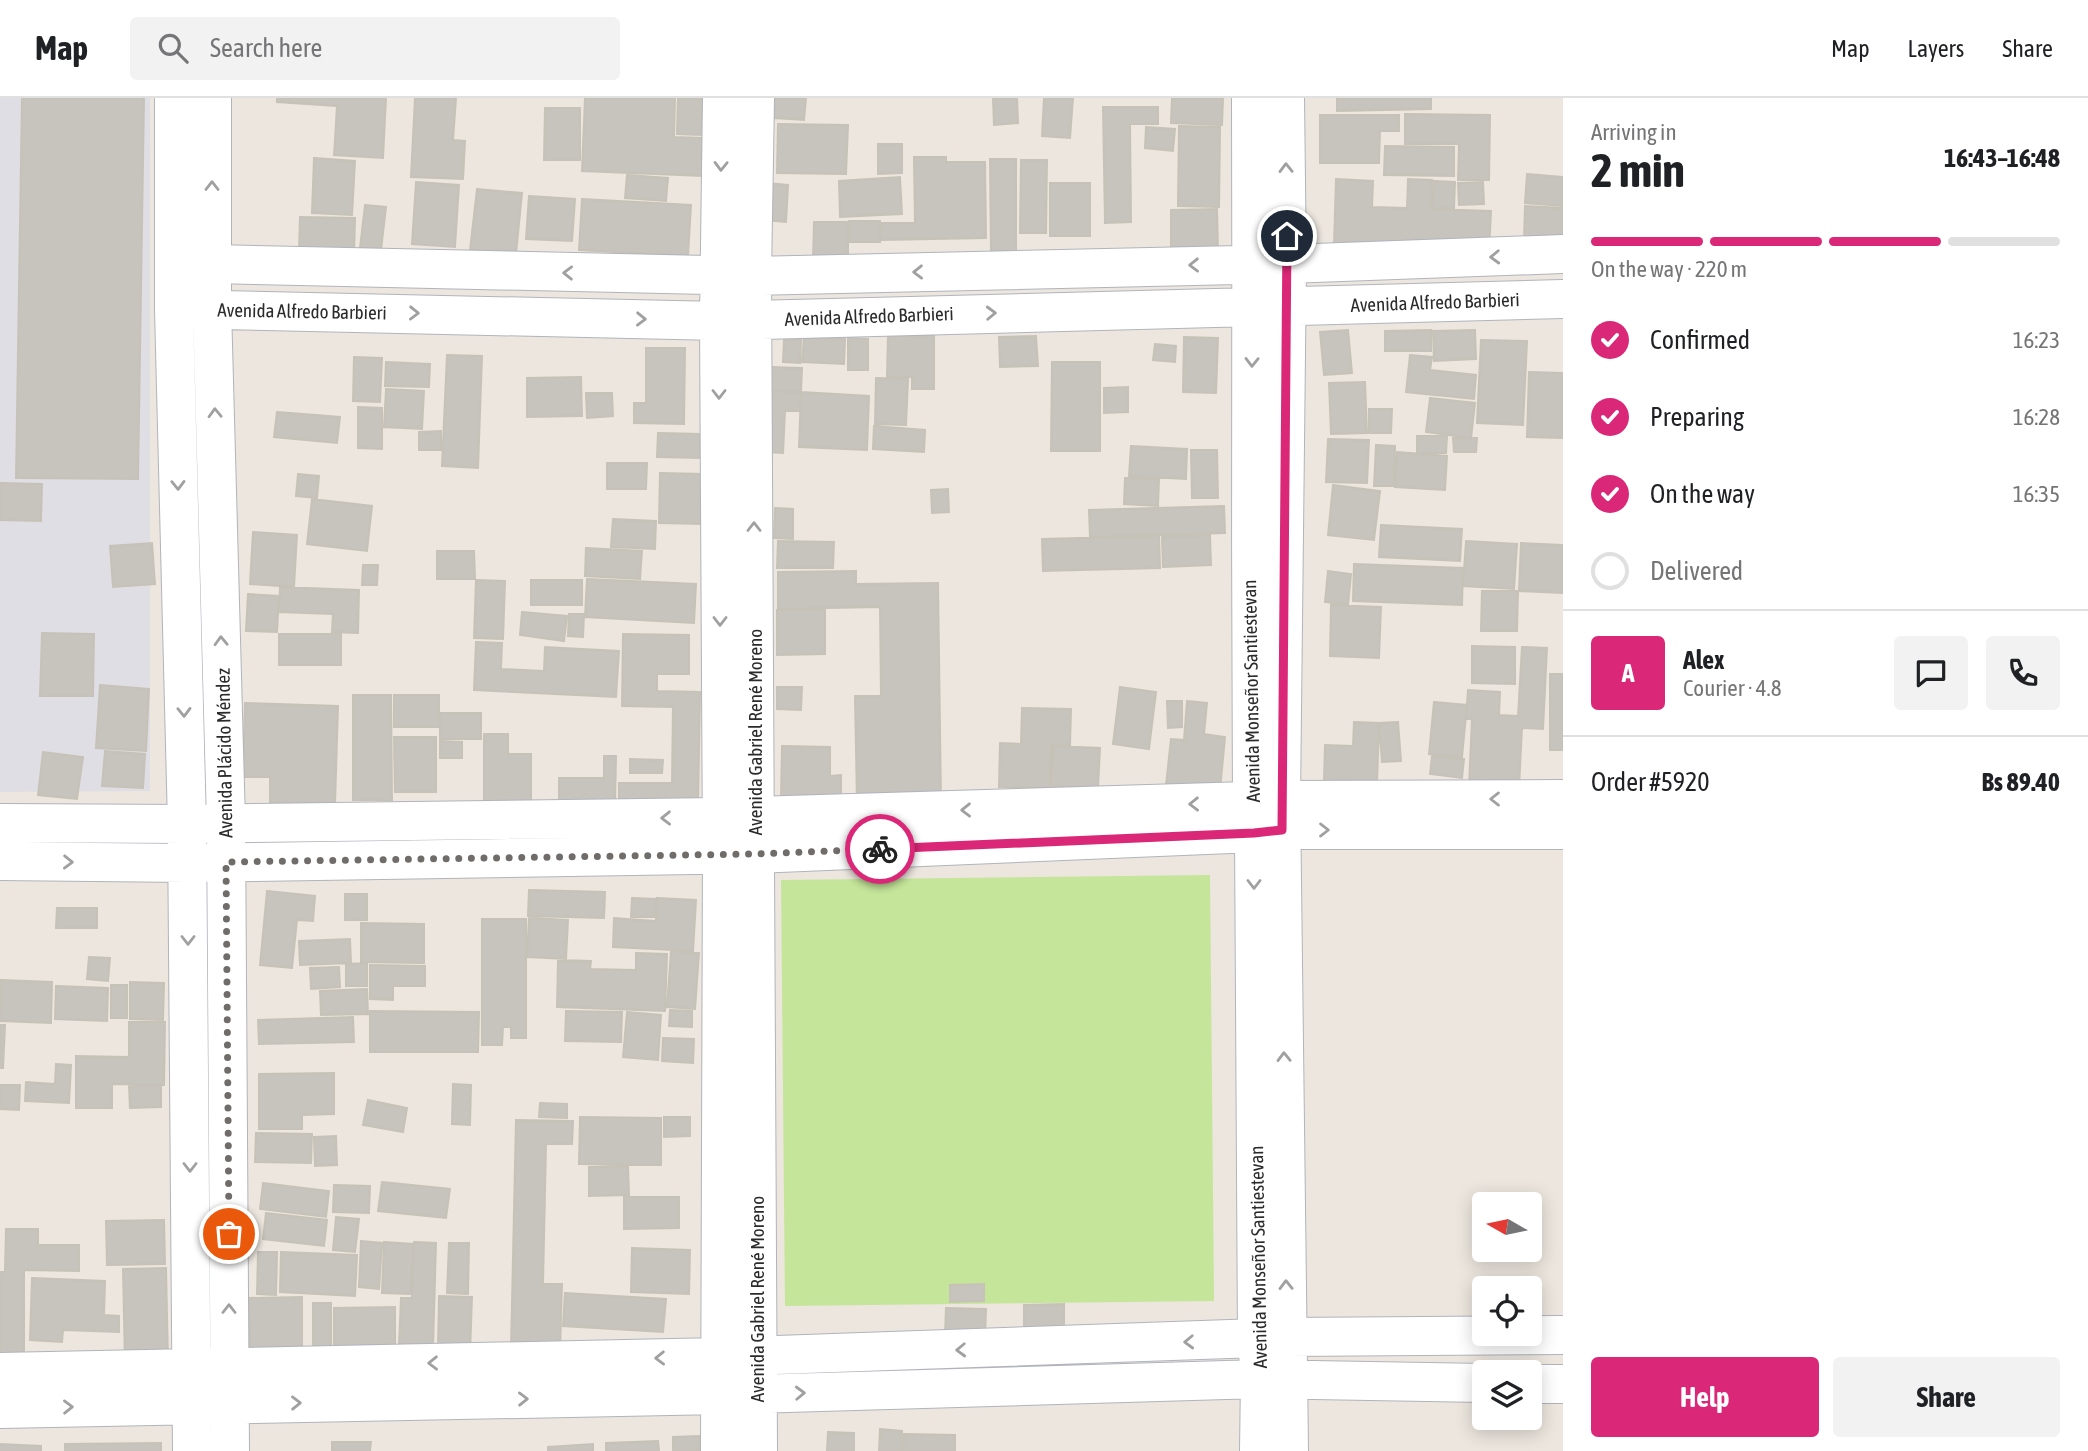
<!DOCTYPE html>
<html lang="en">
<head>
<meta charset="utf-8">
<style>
	:root { --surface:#fff; --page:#f2f2f2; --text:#202124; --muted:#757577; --line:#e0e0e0; --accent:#db2777 }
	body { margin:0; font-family:"Asap Condensed",sans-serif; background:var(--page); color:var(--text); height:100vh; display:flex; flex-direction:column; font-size:26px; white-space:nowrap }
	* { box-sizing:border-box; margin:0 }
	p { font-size:23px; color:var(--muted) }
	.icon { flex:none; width:38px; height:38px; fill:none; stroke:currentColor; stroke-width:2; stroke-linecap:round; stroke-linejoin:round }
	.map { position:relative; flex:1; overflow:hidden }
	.drawer { display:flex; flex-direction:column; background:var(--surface); width:525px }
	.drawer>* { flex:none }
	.needle { width:46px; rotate:279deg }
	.fabs { position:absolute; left:1472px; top:1094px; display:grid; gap:14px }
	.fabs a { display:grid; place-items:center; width:70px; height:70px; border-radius:7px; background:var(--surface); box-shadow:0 4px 18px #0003; font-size:35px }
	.pin { position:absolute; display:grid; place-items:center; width:60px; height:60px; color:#fff; margin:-30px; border:4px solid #fff; border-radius:50%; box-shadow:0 2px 7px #0007 }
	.courier { position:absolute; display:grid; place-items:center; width:70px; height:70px; margin:-35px; border:5px solid #db2777; border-radius:50%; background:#fff; color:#222; box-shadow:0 2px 9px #0007 }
	.overview em { font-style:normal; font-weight:700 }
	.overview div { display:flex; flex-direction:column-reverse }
	.overview { display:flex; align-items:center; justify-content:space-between; height:119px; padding:0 28px }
	h1 { font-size:46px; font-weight:700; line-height:52px }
	.bar { display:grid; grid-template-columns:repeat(4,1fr); gap:10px 7px; align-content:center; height:84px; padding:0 28px }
	.bar i { height:9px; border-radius:5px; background:var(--line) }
	.bar .selected { background:var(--accent) }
	.bar p { grid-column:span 4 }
	.line { display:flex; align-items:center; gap:18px; padding:0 28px; border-top:2px solid var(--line) }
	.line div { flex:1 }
	.round { display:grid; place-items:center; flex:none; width:74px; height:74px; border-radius:7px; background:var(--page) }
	ol { padding:0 28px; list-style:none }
	li { display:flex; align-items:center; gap:21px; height:77px }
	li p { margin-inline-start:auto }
	li .icon { padding:7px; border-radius:50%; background:var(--accent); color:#fff; stroke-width:4 }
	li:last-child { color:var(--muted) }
	li i { width:38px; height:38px; border:4px solid var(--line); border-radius:50% }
	.button { display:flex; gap:14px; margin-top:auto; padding:14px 28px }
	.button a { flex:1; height:80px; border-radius:7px; background:var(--accent); color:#fff; font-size:28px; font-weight:700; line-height:80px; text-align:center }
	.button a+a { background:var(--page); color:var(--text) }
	header { display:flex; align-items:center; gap:42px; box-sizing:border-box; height:98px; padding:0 35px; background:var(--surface); border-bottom:2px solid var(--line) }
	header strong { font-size:33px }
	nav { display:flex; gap:38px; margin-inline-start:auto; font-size:24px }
	.search { width:490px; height:63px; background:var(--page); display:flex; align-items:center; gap:18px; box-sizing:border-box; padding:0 24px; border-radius:7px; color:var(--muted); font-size:26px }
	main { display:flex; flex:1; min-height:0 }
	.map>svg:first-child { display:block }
	.industrial { fill:#e0dee5 }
	.pitch { fill:#c5e59a }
	.building { fill:#c7c3bd; stroke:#c7c2b7; stroke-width:2 }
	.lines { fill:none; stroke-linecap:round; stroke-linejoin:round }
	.minor-casing { stroke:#b1b4bd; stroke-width:40 }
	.minor { stroke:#fff; stroke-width:38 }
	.oneway { stroke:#a0a0a0 }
	.done { stroke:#6f6c6a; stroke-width:7; stroke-dasharray:0 12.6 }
	.route { stroke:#db2777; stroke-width:9 }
	.labels { text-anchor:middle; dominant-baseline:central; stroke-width:6; stroke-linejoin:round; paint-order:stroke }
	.street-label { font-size:19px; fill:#2b2b2b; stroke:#fff }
</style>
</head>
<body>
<header>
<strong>Map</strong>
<div class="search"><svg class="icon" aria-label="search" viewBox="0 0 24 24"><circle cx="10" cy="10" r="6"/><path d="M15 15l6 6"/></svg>Search here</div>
<nav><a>Map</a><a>Layers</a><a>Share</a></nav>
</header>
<main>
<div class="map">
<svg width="1563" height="1353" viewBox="0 0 1563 1353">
	<rect width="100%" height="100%" fill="#ece6de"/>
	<path class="industrial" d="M0,0H150V693L0,694Z"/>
	<path class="pitch" d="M1210,777L1214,1203L785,1208L781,782Z"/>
	<path class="building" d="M22,0H144L138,381L16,380Z
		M277,0H386L383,60L334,57L337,8L277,4Z
		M415,0H456L453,42L465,43L463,81L411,79Z
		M585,0H675L674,39L704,40L703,78L582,73Z
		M678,0H703L702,37L677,36Z
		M776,0H806L804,22L774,20Z
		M993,0H1017L1018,25L994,27Z
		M1044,0H1073L1070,40L1042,38Z
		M1172,0H1223L1222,27L1171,25Z
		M1337,0H1431V11L1337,13Z
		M1103,9H1158V26H1130L1131,124L1105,125Z
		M545,10H580V62H544Z
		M1405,16L1490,17L1489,82H1458L1459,46H1405Z
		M1320,17H1399V33H1380L1379,65H1320Z
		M778,26L848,27L846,76L777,75Z
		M1179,28L1220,29L1219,109L1178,108Z
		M1146,29L1175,31L1173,53L1145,50Z
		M878,46H902V75L878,76Z
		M1385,48L1454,49V78L1384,77Z
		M914,59H946V64H985L986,140L881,142V125H915Z
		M314,60L355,63L352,117L312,115Z
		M990,61H1016V156H991Z
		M1021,62H1047L1046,135H1020Z
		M1527,76L1563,79V108L1525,105Z
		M627,77L668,80L666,103L625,100Z
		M900,79L902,116L840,119L839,83Z
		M1336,81L1373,83L1372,109L1407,110L1408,81L1432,82L1431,111L1491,113L1489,154L1334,148Z
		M1434,83L1455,84L1454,110H1433Z
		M416,84L459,87L455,149L412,146Z
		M1483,84L1484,106L1459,107L1458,85Z
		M766,85L788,87L786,124L763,122Z
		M1050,85H1090V138H1050Z
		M477,91L522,95L516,156L470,152Z
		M529,98L575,101L572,143L526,141Z
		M582,101L691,107L688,158L579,152Z
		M365,107L386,109L381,152L360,150Z
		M1525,108L1563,110V144L1524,142Z
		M1217,111L1218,152L1171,153V112Z
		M300,119L355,120L354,156L299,155Z
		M849,123H880V144H849Z
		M814,124H848V161L813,160Z
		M1348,232L1352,275L1324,277L1320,234Z
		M1431,232V253H1385V233Z
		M1475,232L1476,261L1434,263L1433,233Z
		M888,237L934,238V291H912V279H887Z
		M1036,238L1038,268L1000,269L999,239Z
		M804,239L845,241L844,266L802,264Z
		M1184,239L1218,240L1216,295L1183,294Z
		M848,240L868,241V272H848Z
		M784,242H801L800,265L783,264Z
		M1481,242L1527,243L1523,327L1477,325Z
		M1155,246L1176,248L1175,264L1153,262Z
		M646,250H685L684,326L634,325V305H646Z
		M447,257L482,258L478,370L442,368Z
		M1410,257L1432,259L1430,272L1476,277L1474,301L1406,294Z
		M354,259L382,260L380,304L353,303Z
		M386,264L430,266L429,289L385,288Z
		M1052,264H1100V353H1051Z
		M770,269L802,270L801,294L769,293Z
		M1529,274L1563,275V340L1527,339Z
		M581,279L582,318L527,319V280Z
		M876,280L908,281L906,327L875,326Z
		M1365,284L1367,335L1331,336L1329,285Z
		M1128,289V314L1104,315V290Z
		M386,291L424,293L422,331L384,329Z
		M769,293L801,294L800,313H785L783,355L767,354Z
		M801,294L869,298L867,352L799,349Z
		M586,295H612L613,318L587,320Z
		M1430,300L1475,305L1471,340L1426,334Z
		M358,309L382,310V351L358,350Z
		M1369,311H1392L1391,335H1369Z
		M277,314L340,319L337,345L274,339Z
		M874,328L925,332L924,354L873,351Z
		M441,333V352H419V334Z
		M658,335L700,336V360L657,359Z
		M1417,338H1447L1446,355H1417Z
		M1453,340H1477L1476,354H1454Z
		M1328,341L1369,342L1367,385L1326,384Z
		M1376,347L1395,348L1394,388H1374Z
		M1131,348L1187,351L1186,381L1129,378Z
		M1191,352H1217L1218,400H1192Z
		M1397,354L1447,358L1445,392L1395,389Z
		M607,365H647L646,391H607Z
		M660,375L703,376L702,426L659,425Z
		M298,376L319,378L317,400L296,398Z
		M1125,380L1159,381L1158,408L1124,406Z
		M0,385L42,386L41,423L0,422Z
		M1333,387L1380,393L1374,442L1328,437Z
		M948,391L949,414L932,415L931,392Z
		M312,401L372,408L367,453L307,446Z
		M1224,408L1225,435L1090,439L1089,412Z
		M775,410L793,411V441L774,440Z
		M613,421L656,423L655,451L611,449Z
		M1381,427L1462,431L1460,463L1379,459Z
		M253,434L297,437L294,489L250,486Z
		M1210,437L1211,467L1163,469L1162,439Z
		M1159,438L1160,470L1043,473L1042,441Z
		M778,443L834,444L833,470H777Z
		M1466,443L1517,446L1514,491L1463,488Z
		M152,445L155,486L113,489L110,448Z
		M1521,445L1563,447V495L1519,493Z
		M586,450L642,453L640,481L585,478Z
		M437,453H474L475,481H437Z
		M1354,466L1463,470L1462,507L1353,503Z
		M363,467H378L377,487H362Z
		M856,473V486L938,485L941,704L857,705L855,598H881L880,509L778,511V474Z
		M1328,473L1351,476L1348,507L1325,504Z
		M587,481L696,486L694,525L585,519Z
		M476,482L505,483L503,541L474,540Z
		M531,482H582V507H531Z
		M280,489L359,492L358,535L332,534L333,516L279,514Z
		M1482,493H1518L1517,533H1481Z
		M248,496L279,498L277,534L246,533Z
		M1331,507L1381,509L1379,560L1330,558Z
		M825,511V556L777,557V512Z
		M522,514L567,518L564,543L520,537Z
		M569,516H584L583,539L568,538Z
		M42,535L94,536L93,598H40Z
		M279,536H341V567H279Z
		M623,536L689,537V576H657V593L700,594L698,707L619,706V685H672L673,609L622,608Z
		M476,544L502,545L501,571L544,573L545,549L619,553L616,599L474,592Z
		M1472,548L1515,549V586L1472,585Z
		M1522,549L1547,550L1543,631L1522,630L1519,690L1469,687L1472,621H1466L1468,592L1500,594L1499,617L1518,618Z
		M1550,576H1563V652H1550Z
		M100,587L149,591L146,653L96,650Z
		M777,589H802L801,612L777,611Z
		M1120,589L1156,594L1149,651L1113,646Z
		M353,597H391L392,702H353Z
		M394,597H439V629H394Z
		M1167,603H1182V629L1168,630Z
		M1187,603L1207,605L1204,636L1225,639L1220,692L1166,687L1171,641L1184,642Z
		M1434,604L1467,607L1462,659L1429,656Z
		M245,605L338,608L335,706L270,704V679H243Z
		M1022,610L1071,611L1070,648L1051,647L1050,690L999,689L1000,645L1021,646Z
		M440,615H481V641H440Z
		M1354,624L1379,625L1377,685L1324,683L1325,647L1353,648Z
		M1398,624L1401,663L1382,664L1379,625Z
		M484,636H508V656H531V705L484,704Z
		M394,639H436V694H395Z
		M440,643L462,644V660H440Z
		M782,648L830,649V678L841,677V702L781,701Z
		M1053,648L1100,650L1098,690L1051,688Z
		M105,653L145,656L143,690L102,688Z
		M43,654L83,659L77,701L38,697Z
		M604,658H616L615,707H559V680H604Z
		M1432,658L1464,661L1462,680L1430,676Z
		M630,661L663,662L662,675H630Z
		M529,792L605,794L604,820L528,818Z
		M267,793L315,798L313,823L297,822L292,870L260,867Z
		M345,796H367V822H345Z
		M632,800L656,801L655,819H631Z
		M657,800L696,802L693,853L613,849L614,820L656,823Z
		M57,810H97V830H56Z
		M529,820L568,822L566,861L527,859Z
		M482,821H526V940H511V929H503L502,947H482Z
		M361,825L424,826V865L361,864Z
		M350,841L351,865L300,867L299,843Z
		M671,853L699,855L695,911L667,909Z
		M636,855L667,856L665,913L557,909L558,862L591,863L590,871L636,872Z
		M89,859L110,860L108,883L87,881Z
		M367,865V888H346V866Z
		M370,867L425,868V888H393V902L370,901Z
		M339,869L340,889L311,891L310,870Z
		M1,882L52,884L51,925L0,923Z
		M130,884L164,885L163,922L130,921Z
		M111,887H127V920H111Z
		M56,888L108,890L107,923L55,921Z
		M367,891L368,916L321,917L320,893Z
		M670,912L692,913V929L669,928Z
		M370,913L479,914L478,954H370Z
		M566,913L622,914L621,944L565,943Z
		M627,914L661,917L658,962L623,959Z
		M353,919L354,944L259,946L258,922Z
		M129,924H165L164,987L112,986V1010H76V958L129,959Z
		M0,927H5L3,970H0Z
		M663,940L694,941L693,965L662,963Z
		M56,966L71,967L69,1005L25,1003L26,984L55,986Z
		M334,975V1016L302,1017V1031H259V976Z
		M453,986L471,987L470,1027L452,1026Z
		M0,987H20L19,1012L0,1011Z
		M161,987V1009L130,1010L129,988Z
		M368,1002L407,1010L403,1034L363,1027Z
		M540,1005L567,1006V1020L539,1019Z
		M580,1019L661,1020V1067L579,1066Z
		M664,1019H690V1038L664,1039Z
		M516,1022L573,1023L572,1046H546L543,1186H562L560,1252L511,1251Z
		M256,1035L312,1036L311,1065L255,1064Z
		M336,1038L337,1067L315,1068L314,1039Z
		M628,1068L629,1097L589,1098V1069Z
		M382,1084L450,1091L446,1120L378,1113Z
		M263,1085L329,1093L326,1119L260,1111Z
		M334,1087L370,1088L369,1115L333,1114Z
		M624,1099H679V1130L624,1131Z
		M266,1115L327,1122L324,1148L263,1141Z
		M336,1119L359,1121L355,1154L333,1152Z
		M164,1122L165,1166L107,1167L106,1123Z
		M6,1131H38V1147H79V1173L24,1172V1261H0V1174H5Z
		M361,1143L382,1145L379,1191L359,1189Z
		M384,1144L413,1146L411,1196L382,1195Z
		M414,1144L436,1145L433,1249L399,1248L401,1200H412Z
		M449,1145H469L468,1196L447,1195Z
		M632,1150L690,1152L689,1196L631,1194Z
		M258,1154H277L276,1197L257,1196Z
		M281,1154L357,1157L355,1198L280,1194Z
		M166,1170L168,1264L125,1265L123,1171Z
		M32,1180L105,1183L104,1217L119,1218V1234L63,1232L62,1244L30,1242Z
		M984,1186V1203L950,1204V1187Z
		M565,1195L666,1201L663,1234L563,1228Z
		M439,1198L472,1199L470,1255L438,1253Z
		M302,1199V1254L250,1255L249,1200Z
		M313,1205H331V1248H313Z
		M1064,1206V1238H1024V1207Z
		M395,1209V1249H334V1210Z
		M946,1210L986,1211L985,1240L945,1238Z
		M880,1331L902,1333L901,1353H879Z
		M828,1334L854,1335V1353H827Z
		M904,1336L955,1337V1353H903Z
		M699,1338V1353H673V1339Z
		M658,1343L659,1353H606V1345Z
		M332,1344H371L370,1353H332Z
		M161,1345V1353H65V1346Z
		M0,1346L41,1348V1353H0Z
		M593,1346V1353H548V1349Z"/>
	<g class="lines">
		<g class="minor-casing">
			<path id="minor" d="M174,0V211L187,726L192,1353
				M212,0V210L226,725L230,1353
				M755,0L752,178L758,1353
				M1251,0C1252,235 1250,470 1252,705L1254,735L1257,1242L1260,1281L1259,1353
				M1285,0L1287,166L1281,702L1289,1353
				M175,167L212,166L752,178L1287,166L1563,156
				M174,211L719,223L1563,201
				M0,725L187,726L721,719L1281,702L1563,701
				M0,763L187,765L756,756L1254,735L1281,732H1563
				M0,1274L720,1259L1287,1239L1563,1237
				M1530,1286H1563
				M0,1311L720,1297L1260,1281L1484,1285
				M720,1353L722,755L719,223L722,0"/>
		</g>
		<use href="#minor" class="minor"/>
	</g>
	<defs><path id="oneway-chevron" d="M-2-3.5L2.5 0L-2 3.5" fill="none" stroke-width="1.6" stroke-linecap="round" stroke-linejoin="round" transform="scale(1.75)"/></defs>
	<g class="oneway">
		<use href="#oneway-chevron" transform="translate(721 68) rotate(91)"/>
		<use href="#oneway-chevron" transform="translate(1286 70) rotate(-91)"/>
		<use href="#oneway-chevron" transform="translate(212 88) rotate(-90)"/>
		<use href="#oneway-chevron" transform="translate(1495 159) rotate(178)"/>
		<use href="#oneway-chevron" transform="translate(1194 167) rotate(179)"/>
		<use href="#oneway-chevron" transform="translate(918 174) rotate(179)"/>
		<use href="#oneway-chevron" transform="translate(568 175) rotate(-179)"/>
		<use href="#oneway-chevron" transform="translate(414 215) rotate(1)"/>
		<use href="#oneway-chevron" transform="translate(991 215) rotate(-2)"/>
		<use href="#oneway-chevron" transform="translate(641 221) rotate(1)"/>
		<use href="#oneway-chevron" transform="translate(1252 264) rotate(91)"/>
		<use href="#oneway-chevron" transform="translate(719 296) rotate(90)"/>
		<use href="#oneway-chevron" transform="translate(215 315) rotate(-92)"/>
		<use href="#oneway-chevron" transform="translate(178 387) rotate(89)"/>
		<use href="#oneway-chevron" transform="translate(754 429) rotate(-90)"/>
		<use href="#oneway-chevron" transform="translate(720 523) rotate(90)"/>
		<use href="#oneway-chevron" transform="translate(221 543) rotate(-92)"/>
		<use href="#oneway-chevron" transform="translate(184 614) rotate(89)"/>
		<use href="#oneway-chevron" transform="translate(1495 701) rotate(180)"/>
		<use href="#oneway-chevron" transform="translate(1194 706) rotate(179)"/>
		<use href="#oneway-chevron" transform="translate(966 712) rotate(179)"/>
		<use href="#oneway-chevron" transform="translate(666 720) rotate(179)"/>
		<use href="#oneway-chevron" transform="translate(1324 732)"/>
		<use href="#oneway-chevron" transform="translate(68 764) rotate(1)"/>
		<use href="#oneway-chevron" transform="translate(1254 786) rotate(90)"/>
		<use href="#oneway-chevron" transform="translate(188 842) rotate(90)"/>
		<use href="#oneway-chevron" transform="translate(1284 959) rotate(-91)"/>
		<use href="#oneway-chevron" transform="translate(190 1069) rotate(90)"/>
		<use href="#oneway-chevron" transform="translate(1286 1187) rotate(-91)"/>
		<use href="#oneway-chevron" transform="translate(229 1211) rotate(-90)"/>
		<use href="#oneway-chevron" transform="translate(1189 1244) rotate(178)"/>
		<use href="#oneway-chevron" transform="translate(961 1252) rotate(178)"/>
		<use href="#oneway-chevron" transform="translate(660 1260) rotate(179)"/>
		<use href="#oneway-chevron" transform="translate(433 1265) rotate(179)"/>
		<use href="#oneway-chevron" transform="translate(800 1295) rotate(-2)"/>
		<use href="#oneway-chevron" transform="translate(523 1301) rotate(-1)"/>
		<use href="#oneway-chevron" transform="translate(296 1305) rotate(-1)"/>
		<use href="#oneway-chevron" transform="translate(68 1309) rotate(-1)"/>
	</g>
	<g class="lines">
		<path class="done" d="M229,1136L226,764L756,756L880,751"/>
		<path class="route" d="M880,751L1254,735L1282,732L1287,138"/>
	</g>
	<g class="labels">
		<g class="street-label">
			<text transform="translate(1435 204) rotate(-2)">Avenida Alfredo Barbieri</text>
			<text transform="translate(302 213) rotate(1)">Avenida Alfredo Barbieri</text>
			<text transform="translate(869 218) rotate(-2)">Avenida Alfredo Barbieri</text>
			<text transform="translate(1251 593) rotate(-91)">Avenida Monseñor Santiestevan</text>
			<text transform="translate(755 634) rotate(-90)">Avenida Gabriel René Moreno</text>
			<text transform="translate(224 655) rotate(-91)">Avenida Plácido Méndez</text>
			<text transform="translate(1258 1159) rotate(-91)">Avenida Monseñor Santiestevan</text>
			<text transform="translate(757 1201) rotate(-90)">Avenida Gabriel René Moreno</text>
		</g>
	</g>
</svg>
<div class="fabs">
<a><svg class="needle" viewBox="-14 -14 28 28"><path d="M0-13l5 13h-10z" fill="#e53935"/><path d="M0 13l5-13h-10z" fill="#757577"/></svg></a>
<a><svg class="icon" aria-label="locate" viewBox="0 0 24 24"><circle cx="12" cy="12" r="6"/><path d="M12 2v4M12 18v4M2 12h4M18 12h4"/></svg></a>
<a><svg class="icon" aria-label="layers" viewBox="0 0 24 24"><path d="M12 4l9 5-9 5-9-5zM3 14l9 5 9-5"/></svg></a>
</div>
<div class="pin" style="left:229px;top:1136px;background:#ea580c"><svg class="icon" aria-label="bag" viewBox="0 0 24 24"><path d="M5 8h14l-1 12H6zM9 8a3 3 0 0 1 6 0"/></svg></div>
<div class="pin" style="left:1287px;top:138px;background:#1f2937"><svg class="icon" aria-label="home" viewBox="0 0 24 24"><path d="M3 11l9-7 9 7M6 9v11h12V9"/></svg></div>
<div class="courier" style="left:880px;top:751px"><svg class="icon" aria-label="bike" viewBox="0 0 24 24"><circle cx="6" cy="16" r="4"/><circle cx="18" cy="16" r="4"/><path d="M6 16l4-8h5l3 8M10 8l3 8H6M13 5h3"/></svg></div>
</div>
<section class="drawer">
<div class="overview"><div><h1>2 min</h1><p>Arriving in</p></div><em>16:43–16:48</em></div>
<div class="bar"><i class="selected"></i><i class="selected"></i><i class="selected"></i><i></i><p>On the way · 220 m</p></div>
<ol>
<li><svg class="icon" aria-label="check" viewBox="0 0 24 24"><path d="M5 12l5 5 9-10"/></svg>Confirmed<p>16:23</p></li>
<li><svg class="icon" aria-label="check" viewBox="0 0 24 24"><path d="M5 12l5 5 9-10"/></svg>Preparing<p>16:28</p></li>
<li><svg class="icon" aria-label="check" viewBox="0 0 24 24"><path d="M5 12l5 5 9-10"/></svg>On the way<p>16:35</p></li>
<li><i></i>Delivered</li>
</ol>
<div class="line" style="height:126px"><b class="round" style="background:var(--accent);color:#fff">A</b><div><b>Alex</b><p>Courier · 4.8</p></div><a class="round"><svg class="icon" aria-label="chat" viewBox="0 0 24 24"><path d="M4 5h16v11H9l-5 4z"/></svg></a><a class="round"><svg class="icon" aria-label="phone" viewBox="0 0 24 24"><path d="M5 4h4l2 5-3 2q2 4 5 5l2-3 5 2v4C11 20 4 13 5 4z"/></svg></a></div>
<div class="line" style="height:91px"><div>Order #5920</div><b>Bs 89.40</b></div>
<div class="button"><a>Help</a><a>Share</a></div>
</section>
</main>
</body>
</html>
